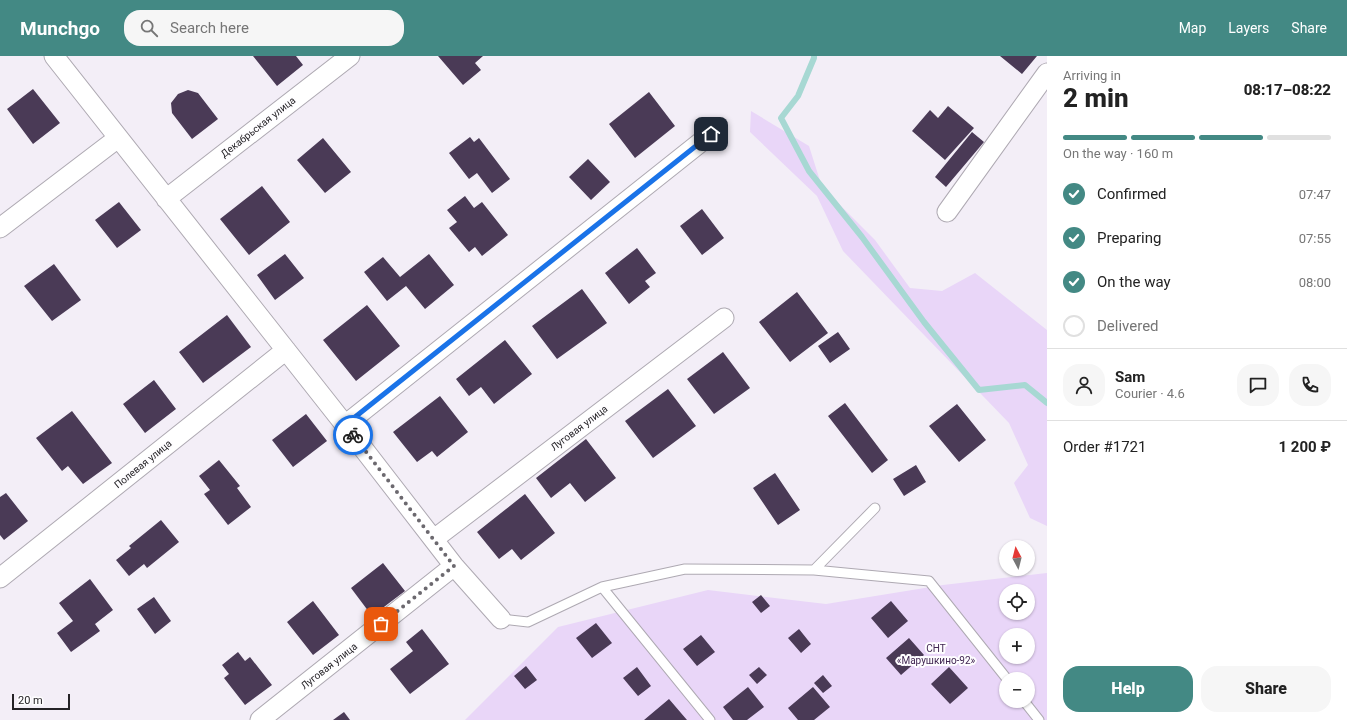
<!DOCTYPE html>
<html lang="en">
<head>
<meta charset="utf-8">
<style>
	:root { --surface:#fff; --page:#f6f6f6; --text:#222; --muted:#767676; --line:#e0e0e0; --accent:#438984 }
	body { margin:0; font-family:Roboto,sans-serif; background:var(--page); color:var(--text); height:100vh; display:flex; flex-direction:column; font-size:15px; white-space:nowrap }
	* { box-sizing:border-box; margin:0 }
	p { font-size:13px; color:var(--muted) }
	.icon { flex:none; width:22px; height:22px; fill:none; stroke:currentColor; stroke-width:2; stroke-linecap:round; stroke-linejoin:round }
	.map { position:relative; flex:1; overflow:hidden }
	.side { display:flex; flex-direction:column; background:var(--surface); width:300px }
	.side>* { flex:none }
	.needle { width:26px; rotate:353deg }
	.buttons { position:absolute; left:999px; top:484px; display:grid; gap:8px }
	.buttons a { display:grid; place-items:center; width:36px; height:36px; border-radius:50%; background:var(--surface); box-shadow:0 1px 3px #0004; font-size:20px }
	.scale { position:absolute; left:12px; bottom:10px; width:58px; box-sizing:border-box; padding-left:4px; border:2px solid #242226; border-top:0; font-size:11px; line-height:14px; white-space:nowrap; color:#242226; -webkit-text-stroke:3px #fefdff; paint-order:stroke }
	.pin { position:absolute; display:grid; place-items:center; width:34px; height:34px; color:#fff; margin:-17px; border-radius:8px; box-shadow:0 2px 6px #0006 }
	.courier { position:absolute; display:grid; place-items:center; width:40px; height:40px; margin:-20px; border:3px solid #1a73e8; border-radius:50%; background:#fff; color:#222; box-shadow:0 1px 5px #0007 }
	.head em { font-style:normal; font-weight:800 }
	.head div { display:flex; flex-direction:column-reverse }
	.head { display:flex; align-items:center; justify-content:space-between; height:68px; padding:0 16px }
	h1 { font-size:26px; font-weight:800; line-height:30px }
	.bar { display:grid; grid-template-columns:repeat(4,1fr); gap:6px 4px; align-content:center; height:48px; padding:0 16px }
	.bar i { height:5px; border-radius:3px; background:var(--line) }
	.bar .on { background:var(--accent) }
	.bar p { grid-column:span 4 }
	.line { display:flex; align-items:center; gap:10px; padding:0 16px; border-top:1px solid var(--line) }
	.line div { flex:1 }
	.round { display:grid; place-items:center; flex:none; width:42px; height:42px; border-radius:16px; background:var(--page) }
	ol { padding:0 16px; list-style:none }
	li { display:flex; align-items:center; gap:12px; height:44px }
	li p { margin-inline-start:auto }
	li .icon { padding:4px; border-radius:50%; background:var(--accent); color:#fff; stroke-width:4 }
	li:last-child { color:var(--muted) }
	li i { width:22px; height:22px; border:2px solid var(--line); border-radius:50% }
	.button { display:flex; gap:8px; margin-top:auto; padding:8px 16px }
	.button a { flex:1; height:46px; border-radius:16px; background:var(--accent); color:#fff; font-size:16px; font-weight:800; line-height:46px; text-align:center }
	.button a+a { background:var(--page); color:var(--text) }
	header { display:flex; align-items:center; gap:24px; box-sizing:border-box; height:56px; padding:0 20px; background:var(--accent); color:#fff }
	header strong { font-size:19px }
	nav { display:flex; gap:22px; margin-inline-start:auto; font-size:14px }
	.search { width:280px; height:36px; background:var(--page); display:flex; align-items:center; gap:10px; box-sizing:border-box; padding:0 14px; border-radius:16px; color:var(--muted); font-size:15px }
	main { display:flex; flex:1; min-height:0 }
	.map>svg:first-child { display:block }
	.green { fill:#e9d6f8; fill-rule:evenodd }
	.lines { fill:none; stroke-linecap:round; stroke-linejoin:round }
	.stream { stroke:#a7d8d3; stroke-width:6 }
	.building { fill:#4a3a56 }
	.service-casing { stroke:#aea9b2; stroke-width:11 }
	.minor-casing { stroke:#aea9b2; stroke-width:21 }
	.service { stroke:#fff; stroke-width:9 }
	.minor { stroke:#fff; stroke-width:19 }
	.done { stroke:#6c696f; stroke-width:4; stroke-dasharray:0 7.2 }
	.route { stroke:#1a73e8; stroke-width:5 }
	.labels { text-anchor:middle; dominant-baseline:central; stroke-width:4; stroke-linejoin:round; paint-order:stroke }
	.street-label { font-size:10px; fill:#242226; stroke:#fefdff }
	.park-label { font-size:10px; fill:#402551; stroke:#fefdff }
</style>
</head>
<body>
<header>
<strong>Munchgo</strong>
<div class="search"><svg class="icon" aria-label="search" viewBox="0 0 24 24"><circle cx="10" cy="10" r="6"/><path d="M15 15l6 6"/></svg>Search here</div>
<nav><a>Map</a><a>Layers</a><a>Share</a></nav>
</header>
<main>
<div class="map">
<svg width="1047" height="664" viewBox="0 0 1047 664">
	<rect width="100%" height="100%" fill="#f3eef7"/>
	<path class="green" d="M751,55L809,90L822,131L875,184L910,232L942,235L975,217L1047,274V470L1030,462L1014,427L1028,409L1009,367L843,195L817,140L750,76Z
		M1047,517V664H465L558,571L708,534L826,548L943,529ZM1006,535H1028V557H1006ZM1006,579H1028V601H1006ZM1006,623H1028V645H1006Z"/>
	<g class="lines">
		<path class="stream" d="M814,0V2L798,40L781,62L809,115L862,181L924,266L979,334L1025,329L1047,347"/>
	</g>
	<path class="building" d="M253,0H296L303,9L277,30Z
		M438,0H483L475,7L481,14L463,29Z
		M1000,0H1037L1022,18Z
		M33,33L60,67L33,88L7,53Z
		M188,34L198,37L218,63L192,83L172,57L171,47L178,38Z
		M649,36L675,70L635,102L609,68Z
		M948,50L974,72L945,104L912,75L930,54L938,62Z
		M972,76L984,86L946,131L935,121Z
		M470,81L474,86L479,82L510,123L492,137L477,117L469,123L449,97Z
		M323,82L351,116L325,137L297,104Z
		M588,103L610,126L591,144L569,121Z
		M262,130L290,166L249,199L220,163Z
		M465,140L474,152L482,146L508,179L482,200L475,191L469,196L449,172L457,166L447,154Z
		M119,146L141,174L117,192L95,164Z
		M702,153L724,182L702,199L680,170Z
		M637,192L656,217L645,225L650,231L629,248L605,217Z
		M285,198L304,222L275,244L257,219Z
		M429,198L454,229L425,253L406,230L387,245L364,216L383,201L400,221Z
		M54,208L81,244L52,265L24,230Z
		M582,233L607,267L557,303L532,270Z
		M797,236L828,277L790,306L759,266Z
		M367,249L400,290L356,325L323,284Z
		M227,259L251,291L203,327L179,296Z
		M838,276L850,293L830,307L818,290Z
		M505,284L532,318L494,348L481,331L469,340L456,323Z
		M723,296L750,332L714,358L687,323Z
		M154,324L176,353L145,377L123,348Z
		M668,333L696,370L653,402L625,365Z
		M440,340L468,376L437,401L432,395L417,406L393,376Z
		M845,347L888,404L872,417L828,360Z
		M957,348L986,384L959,406L929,370Z
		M72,355L112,407L83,428L68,410L62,415L36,382Z
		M306,358L327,385L293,411L272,384Z
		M586,383L616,422L585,446L570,427L551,442L536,422Z
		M219,404L240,430L237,432L251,451L228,469L204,438L210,434L199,420Z
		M916,409L926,426L904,440L893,423Z
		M775,417L800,454L778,469L753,432Z
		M6,437L28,465L4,484L0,479V441Z
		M525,438L555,477L521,504L512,493L499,503L477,476Z
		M161,464L179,486L147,512L144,508L129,520L116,504L131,492L129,490Z
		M383,507L405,535L372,560L351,532Z
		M90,523L113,554L95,568L100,575L71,596L57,577L73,565L59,547Z
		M761,539L770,550L761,557L752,546Z
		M154,541L171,565L155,578L137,553Z
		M313,545L339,579L313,599L287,566Z
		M891,545L908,565L888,582L871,562Z
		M596,567L612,587L592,602L576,582Z
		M422,573L449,608L410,638L390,613L413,595L406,586Z
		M799,573L811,588L801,597L788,582Z
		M701,579L715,596L697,610L683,593Z
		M909,582L924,599L901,619L886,602Z
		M238,596L245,605L250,601L272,629L245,649L224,622L229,618L222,609Z
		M526,610L537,624L525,633L514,620Z
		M637,611L651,630L638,640L623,622Z
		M759,611L767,619L757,628L749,619Z
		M949,611L968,632L950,648L931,628Z
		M823,619L832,630L823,637L814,627Z
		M748,631L764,651L747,664H733L723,651Z
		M813,631L830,651L814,664H798L788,652Z
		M669,643L687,664H644Z
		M344,656L350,664H333Z"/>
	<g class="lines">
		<g class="service-casing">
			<path id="service" d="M814,514L875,452
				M602,531L710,664
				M501,563L528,566L602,531L685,513L814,514L929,525L1007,623
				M1024,645L1039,664"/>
		</g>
		<g class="minor-casing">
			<path id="minor" d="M54,0L345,369L454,510L501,563
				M166,143L350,0
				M947,156L1047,17
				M0,172L118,82
				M345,369L711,78
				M434,483L724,262
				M0,522L286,294
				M260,664L454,510"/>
		</g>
		<use href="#service" class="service"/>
		<use href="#minor" class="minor"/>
	</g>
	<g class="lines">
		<path class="done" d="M353,379L454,510L381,568"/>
		<path class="route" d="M353,379L345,369L711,78"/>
	</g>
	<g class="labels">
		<g class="street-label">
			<text transform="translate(258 71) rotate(-38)">Декабрьская улица</text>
			<text transform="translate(579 372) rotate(-37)">Луговая улица</text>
			<text transform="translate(143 408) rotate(-39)">Полевая улица</text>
			<text transform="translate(329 610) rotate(-38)">Луговая улица</text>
		</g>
		<g class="park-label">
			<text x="936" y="592">СНТ<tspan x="936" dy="12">«Марушкино-92»</tspan></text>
		</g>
	</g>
</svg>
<div class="buttons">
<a><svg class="needle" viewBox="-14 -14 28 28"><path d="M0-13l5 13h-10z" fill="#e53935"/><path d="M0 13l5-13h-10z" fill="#767676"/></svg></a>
<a><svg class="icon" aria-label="locate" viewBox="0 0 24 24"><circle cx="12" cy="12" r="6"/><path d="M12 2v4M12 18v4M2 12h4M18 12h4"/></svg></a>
<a>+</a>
<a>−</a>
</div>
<div class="scale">20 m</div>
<div class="pin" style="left:381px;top:568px;background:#ea580c"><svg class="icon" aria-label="bag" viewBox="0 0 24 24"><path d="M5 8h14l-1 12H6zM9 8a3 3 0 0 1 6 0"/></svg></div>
<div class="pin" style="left:711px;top:78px;background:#1f2937"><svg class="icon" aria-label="home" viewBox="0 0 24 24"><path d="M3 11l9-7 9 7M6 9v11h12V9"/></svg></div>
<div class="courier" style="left:353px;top:379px"><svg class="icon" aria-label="bike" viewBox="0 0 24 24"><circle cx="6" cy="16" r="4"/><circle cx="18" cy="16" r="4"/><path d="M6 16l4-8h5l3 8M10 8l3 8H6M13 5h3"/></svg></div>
</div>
<section class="side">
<div class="head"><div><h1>2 min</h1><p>Arriving in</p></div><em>08:17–08:22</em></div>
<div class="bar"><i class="on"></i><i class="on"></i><i class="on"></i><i></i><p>On the way · 160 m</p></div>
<ol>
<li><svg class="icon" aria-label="check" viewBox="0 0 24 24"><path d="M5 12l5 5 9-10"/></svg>Confirmed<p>07:47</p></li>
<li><svg class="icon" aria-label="check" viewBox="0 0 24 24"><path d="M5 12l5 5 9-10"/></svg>Preparing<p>07:55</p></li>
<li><svg class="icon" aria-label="check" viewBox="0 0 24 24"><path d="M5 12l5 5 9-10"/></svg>On the way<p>08:00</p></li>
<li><i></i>Delivered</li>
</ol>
<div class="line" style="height:72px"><a class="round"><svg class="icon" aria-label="person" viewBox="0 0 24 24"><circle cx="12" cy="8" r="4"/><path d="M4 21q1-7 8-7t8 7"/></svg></a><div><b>Sam</b><p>Courier · 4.6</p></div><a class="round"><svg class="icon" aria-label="chat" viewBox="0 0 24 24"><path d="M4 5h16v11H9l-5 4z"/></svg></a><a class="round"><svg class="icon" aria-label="phone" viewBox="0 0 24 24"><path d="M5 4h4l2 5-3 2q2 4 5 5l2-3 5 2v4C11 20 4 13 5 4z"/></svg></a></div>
<div class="line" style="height:52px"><div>Order #1721</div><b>1 200 ₽</b></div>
<div class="button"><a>Help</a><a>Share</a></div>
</section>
</main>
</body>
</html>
